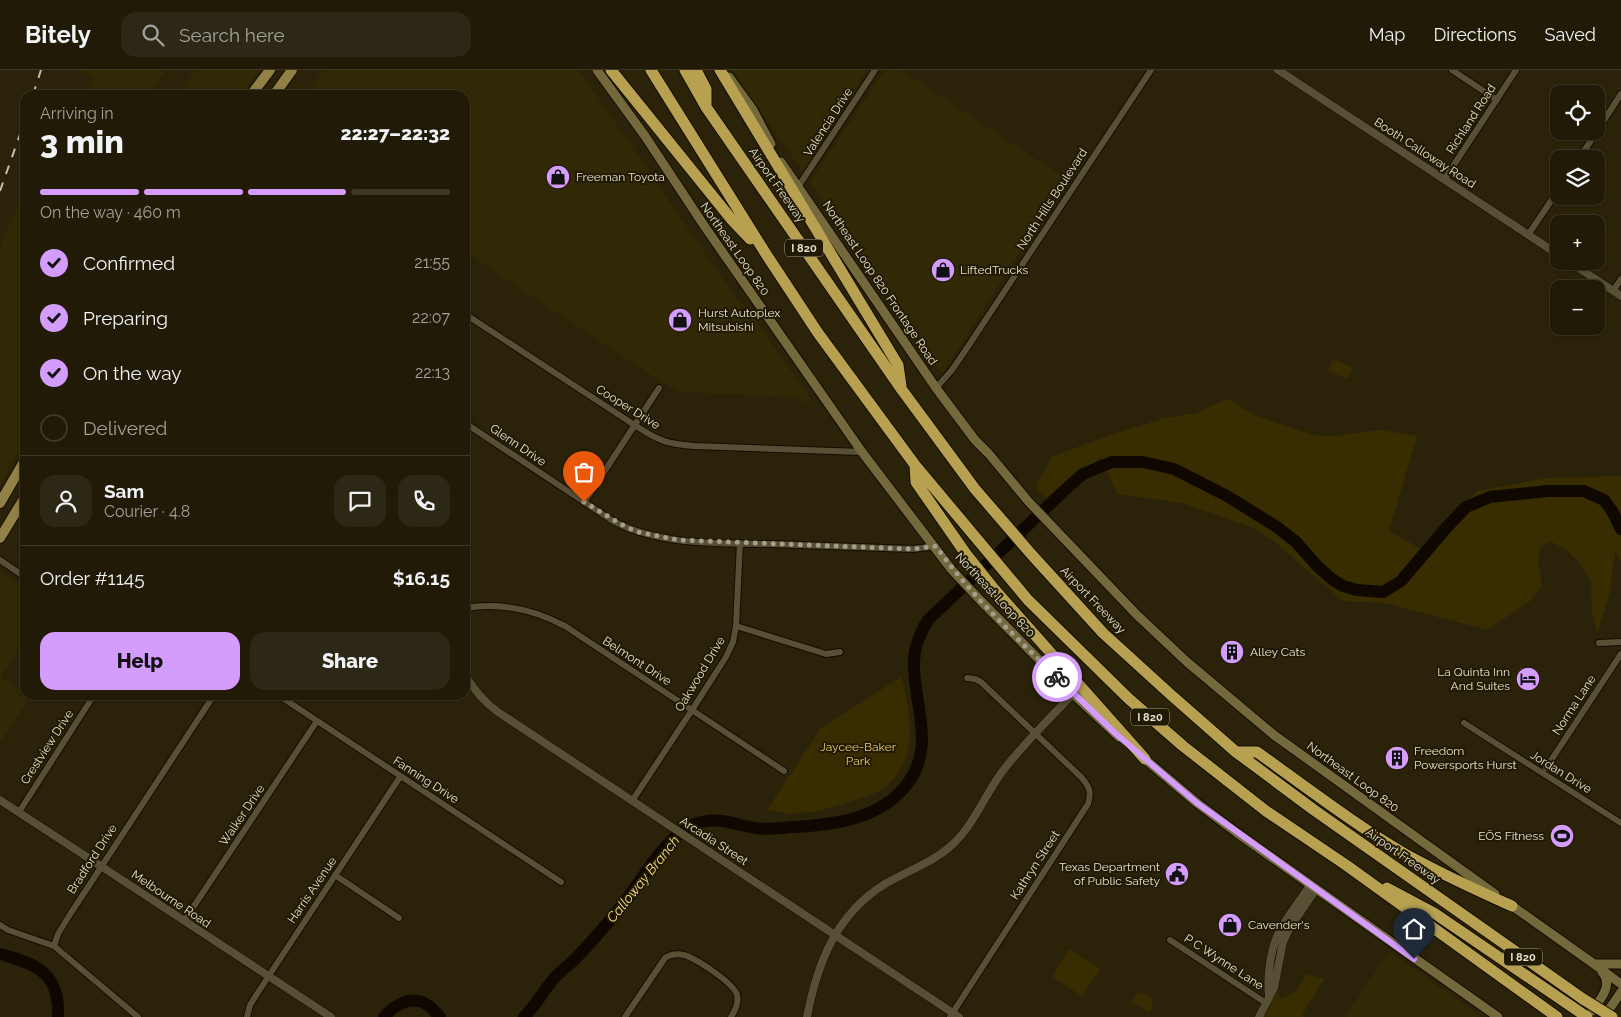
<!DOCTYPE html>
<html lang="en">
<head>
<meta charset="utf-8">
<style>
	:root { --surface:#201a07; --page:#2d2715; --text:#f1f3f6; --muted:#a2a19b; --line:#3d3828; --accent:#d49cfc }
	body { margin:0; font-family:Raleway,sans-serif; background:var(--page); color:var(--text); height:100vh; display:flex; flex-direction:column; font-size:19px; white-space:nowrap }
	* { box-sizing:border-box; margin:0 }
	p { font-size:16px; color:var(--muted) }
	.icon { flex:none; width:28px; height:28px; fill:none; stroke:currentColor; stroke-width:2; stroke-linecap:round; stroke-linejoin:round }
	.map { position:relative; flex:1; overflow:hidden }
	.panel { position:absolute; left:20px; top:20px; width:450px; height:610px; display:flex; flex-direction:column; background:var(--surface); border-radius:15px; box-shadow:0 1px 4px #0004,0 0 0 1px var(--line) }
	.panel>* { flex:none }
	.tools { position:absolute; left:1550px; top:15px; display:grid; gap:10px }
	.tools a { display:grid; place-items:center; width:55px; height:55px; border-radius:10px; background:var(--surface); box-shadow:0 1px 4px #0004,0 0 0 1px var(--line); font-size:25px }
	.pin { position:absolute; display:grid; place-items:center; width:42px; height:42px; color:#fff; margin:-51px -21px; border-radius:50% 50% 50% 0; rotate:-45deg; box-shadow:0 0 5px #0007 }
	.pin .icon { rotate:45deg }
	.courier { position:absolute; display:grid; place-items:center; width:50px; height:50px; margin:-25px; border:4px solid #d49cfc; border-radius:50%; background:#fff; color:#222; box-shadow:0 1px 6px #0007 }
	.summary em { font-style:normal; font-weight:800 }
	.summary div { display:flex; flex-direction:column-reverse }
	.summary { display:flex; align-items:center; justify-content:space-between; height:85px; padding:0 20px }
	h1 { font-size:32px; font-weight:800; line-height:38px }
	.bar { display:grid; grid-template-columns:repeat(4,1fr); gap:8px 5px; align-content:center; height:60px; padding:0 20px }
	.bar i { height:6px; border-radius:4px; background:var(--line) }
	.bar .on { background:var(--accent) }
	.bar p { grid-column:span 4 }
	.line { display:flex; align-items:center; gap:12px; padding:0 20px; border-top:1px solid var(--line) }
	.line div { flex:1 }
	.round { display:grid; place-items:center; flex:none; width:52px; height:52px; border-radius:15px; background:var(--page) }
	ol { padding:0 20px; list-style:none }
	li { display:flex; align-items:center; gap:15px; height:55px }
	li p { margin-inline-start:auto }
	li .icon { padding:5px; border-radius:50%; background:var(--accent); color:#111; stroke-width:4 }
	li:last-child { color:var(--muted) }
	li i { width:28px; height:28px; border:2px solid var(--line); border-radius:50% }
	.cta { display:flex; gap:10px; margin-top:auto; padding:10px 20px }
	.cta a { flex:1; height:58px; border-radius:15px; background:var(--accent); color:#111; font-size:20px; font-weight:800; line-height:58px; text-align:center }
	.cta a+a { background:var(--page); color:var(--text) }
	header { display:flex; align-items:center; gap:30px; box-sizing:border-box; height:70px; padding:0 25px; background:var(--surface); border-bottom:1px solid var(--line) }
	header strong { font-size:24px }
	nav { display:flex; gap:28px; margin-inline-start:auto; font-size:18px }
	.search { width:350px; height:45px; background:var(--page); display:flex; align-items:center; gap:12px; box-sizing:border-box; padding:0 18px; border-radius:15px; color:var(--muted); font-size:19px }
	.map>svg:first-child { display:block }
	.built { fill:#312805 }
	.green { fill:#382d00 }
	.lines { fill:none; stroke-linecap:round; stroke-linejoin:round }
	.river { stroke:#0e0800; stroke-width:12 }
	.minor-casing { stroke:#130c00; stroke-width:8 }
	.tertiary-casing { stroke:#130c00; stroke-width:9 }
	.secondary-casing { stroke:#130c00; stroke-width:11 }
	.primary-casing { stroke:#130c00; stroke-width:12 }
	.motorway-casing { stroke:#130c00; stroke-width:13 }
	.minor { stroke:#585035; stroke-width:6 }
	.tertiary { stroke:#585035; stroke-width:8 }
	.secondary { stroke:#74683d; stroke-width:9 }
	.primary { stroke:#918146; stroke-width:10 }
	.motorway { stroke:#b7a151; stroke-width:11 }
	.rail { stroke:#c3bdac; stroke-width:2; stroke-dasharray:9 9; stroke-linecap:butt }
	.motorway-bridge-casing { stroke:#130c00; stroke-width:13; stroke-linecap:butt }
	.motorway-bridge { stroke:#b7a151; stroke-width:11 }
	.done { stroke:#a49e8b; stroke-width:5; stroke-dasharray:0 9 }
	.route { stroke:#d49cfc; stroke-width:6 }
	.labels { text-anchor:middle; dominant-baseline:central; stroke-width:4; stroke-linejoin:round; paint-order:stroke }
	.shield { fill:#211a02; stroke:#aaa593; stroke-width:1 }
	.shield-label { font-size:11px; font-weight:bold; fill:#e5e0d1 }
	.street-label { font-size:12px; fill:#e5e0d1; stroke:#211a02 }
	.poi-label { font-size:12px; fill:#e5e0d1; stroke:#211a02; text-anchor:start }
	.park-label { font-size:12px; fill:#e4ca72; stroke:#211a02 }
	.water-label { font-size:14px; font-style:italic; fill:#f6dc84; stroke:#211a02 }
</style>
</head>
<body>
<header>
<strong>Bitely</strong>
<div class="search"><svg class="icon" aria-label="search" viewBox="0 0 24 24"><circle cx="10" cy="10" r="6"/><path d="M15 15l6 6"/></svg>Search here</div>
<nav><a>Map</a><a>Directions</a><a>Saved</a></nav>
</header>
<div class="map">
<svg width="1621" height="947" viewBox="0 0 1621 947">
	<rect width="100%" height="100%" fill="#2b2309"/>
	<path class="built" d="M79,0H166L154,18L165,25H84L95,9Z
		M195,0H260L241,25H179Z
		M323,0H579L745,241L748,240L812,331L809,333L793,327L680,322L657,309L465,182V25H307Z
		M732,0H867L803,102Z
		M885,0H901L1066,109L942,304L810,112Z
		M25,119V371L0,414V176Z
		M0,501L25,517V568L1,607L25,623V625L31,626L0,673Z
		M1389,881L1462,933L1480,947H1345Z"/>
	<path class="green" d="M1333,289L1353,298L1348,309L1328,301Z
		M1227,329L1257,346L1313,365L1335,366L1380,360L1417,366L1389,461L1423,480L1477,421L1547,408L1621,406V491L1615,481L1610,522L1597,564L1592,542L1591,512L1580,494L1568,481L1550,471L1540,477L1538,492L1542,516L1530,531L1487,560L1385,533L1343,531L1276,473L1254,458L1182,433L1117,424L1101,388L1046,427L1039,422L1037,413L1052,387L1104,367L1165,348L1196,343Z
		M901,607C911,645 920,689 885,717C873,726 853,730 839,735C816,742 790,747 767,740L821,658Z
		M1069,879L1100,899L1082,926L1052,907Z
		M1305,904L1324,909L1302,945L1304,947H1263L1276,924L1279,923L1281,929C1293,925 1302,917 1305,904Z
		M1141,922L1151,928L1153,939L1147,942L1139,935L1137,936L1131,931L1135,928L1136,924Z"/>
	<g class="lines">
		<path class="river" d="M0,884C38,894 60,904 58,947
			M384,947C395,934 413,924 429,936C433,939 436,943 440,947
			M524,947C535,936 542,923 552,911C558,903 567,897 574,890C591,873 608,853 623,834C644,808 662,770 693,755C715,745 733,754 755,758C768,760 780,758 793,757C833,755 882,749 908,713C936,675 913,633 914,592C914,576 920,563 928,550L1069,416L1083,404L1112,392H1143L1174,399L1227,426L1277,457L1296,472L1318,497L1333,510L1343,516L1357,520L1383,522L1401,511L1446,458L1466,437L1490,427L1548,421H1584L1604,430L1612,441L1621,459"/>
		<g class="minor-casing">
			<path id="minor" d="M1452,0L1497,30
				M1579,89L1621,24
				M1444,110L1516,0
				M798,117L875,0
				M1528,165L1559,119
				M1613,221L1621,209
				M465,244L636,356C659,371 667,374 695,376L862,382
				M936,318L952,300L965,281L1151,0
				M465,353L613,451C661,476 719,473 772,474C819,476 866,477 913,479L936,476
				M585,431L659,318
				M0,490L25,507
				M465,538C501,532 533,539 565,556L784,701
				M736,556L826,584L840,582
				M1599,573L1621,572
				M278,625L561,812
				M1464,653L1621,753
				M1546,698L1621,584
				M632,731L692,640L726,587L733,572L736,556L740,473
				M19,742L94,625
				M335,805L399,848
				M184,851L317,651
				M0,855L8,860L54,876L138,947
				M1170,870L1266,933
				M54,876L58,864L69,846L214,625
				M247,947L250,935L268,907L400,707
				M625,947L665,888C671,884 676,883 684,885C695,888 734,913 737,925C739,933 735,941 731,947
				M950,947L1088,734C1092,722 1089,716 1081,707L981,612L975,609L967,608"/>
		</g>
		<g class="tertiary-casing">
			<path id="tertiary" d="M1278,0L1559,185
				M1568,191L1621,226
				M465,605C474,620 484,632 498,642L959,947
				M0,730L331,947
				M1269,926C1267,907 1270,882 1278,864C1286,847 1300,831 1310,815
				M807,947C817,894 836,844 885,814C907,801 934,792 953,774C974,754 985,725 1002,702C1023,674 1049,649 1073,624
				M1259,947L1274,918L1283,872L1289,859L1316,819"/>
		</g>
		<g class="secondary-casing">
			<path id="secondary" d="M597,0L645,66L705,157L862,382L951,499L981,531L1073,624L1119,667
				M729,7L753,40L771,74
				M781,92L936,318L975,370L989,384L1028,431L1137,545L1187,592L1274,665L1495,824
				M1140,685L1197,733L1237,763L1498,947
				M1508,833L1594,894L1621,914
				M1594,894H1621
				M1592,941C1600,930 1614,915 1602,902
				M1604,947L1621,922"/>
		</g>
		<g class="primary-casing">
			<path id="primary" d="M251,25L270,0
				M274,25L292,0
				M0,433L25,390
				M0,468L25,427"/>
		</g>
		<g class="motorway-casing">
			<path id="motorway" d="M611,0L732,150L750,169
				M651,0L766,184L818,263L915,395L1028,530L1129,629L1183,676L1266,741L1346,795L1557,947
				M685,0L706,37L902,320L975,419L1032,485L1103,563L1170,624L1236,682L1314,740L1583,929
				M696,0L706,19V35
				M720,0L898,295L901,316
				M915,395L916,412L966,484L994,519L1145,689
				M1236,682H1257C1306,717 1354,754 1405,784C1440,803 1476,820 1512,836
				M1387,818L1434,843L1587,947"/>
		</g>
		<use href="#minor" class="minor"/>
		<use href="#tertiary" class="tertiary"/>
		<use href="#secondary" class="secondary"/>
		<use href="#primary" class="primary"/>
		<use href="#motorway" class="motorway"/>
		<path class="rail" d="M33,25L41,0
			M0,121L25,50"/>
		<g class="motorway-bridge-casing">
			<path id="motorway-bridge" d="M1583,929L1612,947"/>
		</g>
		<use href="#motorway-bridge" class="motorway-bridge"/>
	</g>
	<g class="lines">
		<path class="done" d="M584,432L626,457L638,462L678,470L913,479L936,476C970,525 1015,566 1057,607"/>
		<path class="route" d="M1057,607L1116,664L1197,733L1414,889"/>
	</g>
	<defs>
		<g id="shop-disc" transform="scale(1.25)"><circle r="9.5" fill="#d49cfc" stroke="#211a02"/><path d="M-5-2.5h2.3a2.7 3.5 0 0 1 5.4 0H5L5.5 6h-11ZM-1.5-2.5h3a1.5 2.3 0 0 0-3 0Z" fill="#111"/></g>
		<g id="building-disc" transform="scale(1.25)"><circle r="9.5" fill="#d49cfc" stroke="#211a02"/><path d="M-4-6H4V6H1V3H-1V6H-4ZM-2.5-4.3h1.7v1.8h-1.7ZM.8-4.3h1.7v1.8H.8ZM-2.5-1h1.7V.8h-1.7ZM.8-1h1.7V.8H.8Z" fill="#111"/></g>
		<g id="hotel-disc" transform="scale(1.25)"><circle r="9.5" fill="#d49cfc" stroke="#211a02"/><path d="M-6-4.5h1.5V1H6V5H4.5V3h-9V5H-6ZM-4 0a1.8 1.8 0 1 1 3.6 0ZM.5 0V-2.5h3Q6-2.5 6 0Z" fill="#111"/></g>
		<g id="stadium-disc" transform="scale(1.25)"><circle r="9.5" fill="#d49cfc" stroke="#211a02"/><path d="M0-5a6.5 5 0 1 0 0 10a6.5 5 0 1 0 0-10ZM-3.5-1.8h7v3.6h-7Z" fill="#111"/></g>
		<g id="civic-disc" transform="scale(1.25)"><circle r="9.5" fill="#d49cfc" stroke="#211a02"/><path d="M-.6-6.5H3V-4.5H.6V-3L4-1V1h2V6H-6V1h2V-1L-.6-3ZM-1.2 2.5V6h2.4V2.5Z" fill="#111"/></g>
	</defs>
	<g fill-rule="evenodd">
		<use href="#shop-disc" x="558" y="107"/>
		<use href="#shop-disc" x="943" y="200"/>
		<use href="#shop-disc" x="680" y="250"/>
		<use href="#building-disc" x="1232" y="582"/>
		<use href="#hotel-disc" x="1528" y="609"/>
		<use href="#building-disc" x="1397" y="688"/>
		<use href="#stadium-disc" x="1562" y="766"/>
		<use href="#civic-disc" x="1177" y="804"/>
		<use href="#shop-disc" x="1230" y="855"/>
	</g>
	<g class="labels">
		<g class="shield">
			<rect x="785" y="169.5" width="38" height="17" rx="4"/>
			<rect x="1131" y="638.5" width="38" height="17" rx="4"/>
			<rect x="1504" y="878.5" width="38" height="17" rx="4"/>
		</g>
		<g class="shield-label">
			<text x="804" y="178">I 820</text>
			<text x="1150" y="647">I 820</text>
			<text x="1523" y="887">I 820</text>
		</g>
		<g class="street-label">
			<text transform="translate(1471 49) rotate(-57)">Richland Road</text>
			<text transform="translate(828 52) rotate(-57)">Valencia Drive</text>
			<text transform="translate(1425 83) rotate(33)">Booth Calloway Road</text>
			<text transform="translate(777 115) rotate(55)">Airport Freeway</text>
			<text transform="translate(1052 129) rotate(-57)">North Hills Boulevard</text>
			<text transform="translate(735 179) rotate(55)">Northeast Loop 820</text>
			<text transform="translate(880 213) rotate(56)">Northeast Loop 820 Frontage Road</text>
			<text transform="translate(628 337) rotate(32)">Cooper Drive</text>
			<text transform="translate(518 375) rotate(34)">Glenn Drive</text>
			<text transform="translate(995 525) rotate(47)">Northeast Loop 820</text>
			<text transform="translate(1093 530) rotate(46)">Airport Freeway</text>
			<text transform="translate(637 591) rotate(33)">Belmont Drive</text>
			<text transform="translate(700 604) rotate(-59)">Oakwood Drive</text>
			<text transform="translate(1574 635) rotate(-57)">Norma Lane</text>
			<text transform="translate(47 677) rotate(-57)">Crestview Drive</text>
			<text transform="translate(1561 702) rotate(32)">Jordan Drive</text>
			<text transform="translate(1353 707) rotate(36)">Northeast Loop 820</text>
			<text transform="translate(426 710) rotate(33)">Fanning Drive</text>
			<text transform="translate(242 745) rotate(-56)">Walker Drive</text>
			<text transform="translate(714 771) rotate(33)">Arcadia Street</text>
			<text transform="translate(1403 786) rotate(35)">Airport Freeway</text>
			<text transform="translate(92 789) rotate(-57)">Bradford Drive</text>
			<text transform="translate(1035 795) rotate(-57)">Kathryn Street</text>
			<text transform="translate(312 820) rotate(-56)">Harris Avenue</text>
			<text transform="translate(171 829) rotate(34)">Melbourne Road</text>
			<text transform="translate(1224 892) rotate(33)">P C Wynne Lane</text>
		</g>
		<g class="poi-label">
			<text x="576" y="107">Freeman Toyota</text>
			<text x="960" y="200">LiftedTrucks</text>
			<text x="698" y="243">Hurst Autoplex<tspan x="698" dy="14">Mitsubishi</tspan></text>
			<text x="1250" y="582">Alley Cats</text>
			<text x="1510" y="602" text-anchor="end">La Quinta Inn<tspan x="1510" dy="14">And Suites</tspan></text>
			<text x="1414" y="681">Freedom<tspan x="1414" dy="14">Powersports Hurst</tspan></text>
			<text x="1544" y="766" text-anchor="end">EŌS Fitness</text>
			<text x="1160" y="797" text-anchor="end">Texas Department<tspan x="1160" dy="14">of Public Safety</tspan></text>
			<text x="1248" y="855">Cavender's</text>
		</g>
		<g class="park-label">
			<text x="858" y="677">Jaycee-Baker<tspan x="858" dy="14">Park</tspan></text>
		</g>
		<g class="water-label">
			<text transform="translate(643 809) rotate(-51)">Calloway Branch</text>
		</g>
	</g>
</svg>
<div class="tools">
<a><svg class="icon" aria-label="locate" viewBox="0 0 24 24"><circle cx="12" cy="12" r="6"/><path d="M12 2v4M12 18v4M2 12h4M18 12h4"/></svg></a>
<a><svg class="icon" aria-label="layers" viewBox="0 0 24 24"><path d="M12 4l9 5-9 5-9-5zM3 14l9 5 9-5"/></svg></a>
<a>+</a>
<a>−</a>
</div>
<div class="pin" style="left:584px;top:432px;background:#ea580c"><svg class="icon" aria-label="bag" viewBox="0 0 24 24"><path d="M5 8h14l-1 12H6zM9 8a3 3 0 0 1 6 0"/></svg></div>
<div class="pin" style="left:1414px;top:889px;background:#1f2937"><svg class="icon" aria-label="home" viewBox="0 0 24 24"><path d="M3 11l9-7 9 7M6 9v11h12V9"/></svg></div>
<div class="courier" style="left:1057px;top:607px"><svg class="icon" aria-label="bike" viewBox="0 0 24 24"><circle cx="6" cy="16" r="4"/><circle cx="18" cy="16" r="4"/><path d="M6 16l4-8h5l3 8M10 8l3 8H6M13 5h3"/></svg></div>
<section class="panel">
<div class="summary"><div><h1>3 min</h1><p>Arriving in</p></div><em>22:27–22:32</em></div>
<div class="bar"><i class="on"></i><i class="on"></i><i class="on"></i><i></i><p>On the way · 460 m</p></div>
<ol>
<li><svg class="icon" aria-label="check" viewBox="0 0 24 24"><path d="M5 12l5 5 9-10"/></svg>Confirmed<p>21:55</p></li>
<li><svg class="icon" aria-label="check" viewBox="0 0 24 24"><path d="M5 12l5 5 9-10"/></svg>Preparing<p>22:07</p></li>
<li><svg class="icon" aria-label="check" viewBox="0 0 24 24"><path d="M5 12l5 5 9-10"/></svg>On the way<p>22:13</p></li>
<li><i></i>Delivered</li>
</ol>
<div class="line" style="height:90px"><a class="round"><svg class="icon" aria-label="person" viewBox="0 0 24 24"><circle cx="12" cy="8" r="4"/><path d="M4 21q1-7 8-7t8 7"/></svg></a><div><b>Sam</b><p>Courier · 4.8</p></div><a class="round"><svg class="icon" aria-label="chat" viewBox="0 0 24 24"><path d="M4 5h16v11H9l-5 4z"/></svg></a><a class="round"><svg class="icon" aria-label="phone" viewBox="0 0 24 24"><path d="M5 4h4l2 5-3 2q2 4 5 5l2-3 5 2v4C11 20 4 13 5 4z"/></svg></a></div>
<div class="line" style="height:65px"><div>Order #1145</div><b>$16.15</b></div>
<div class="cta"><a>Help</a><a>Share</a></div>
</section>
</div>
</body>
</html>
